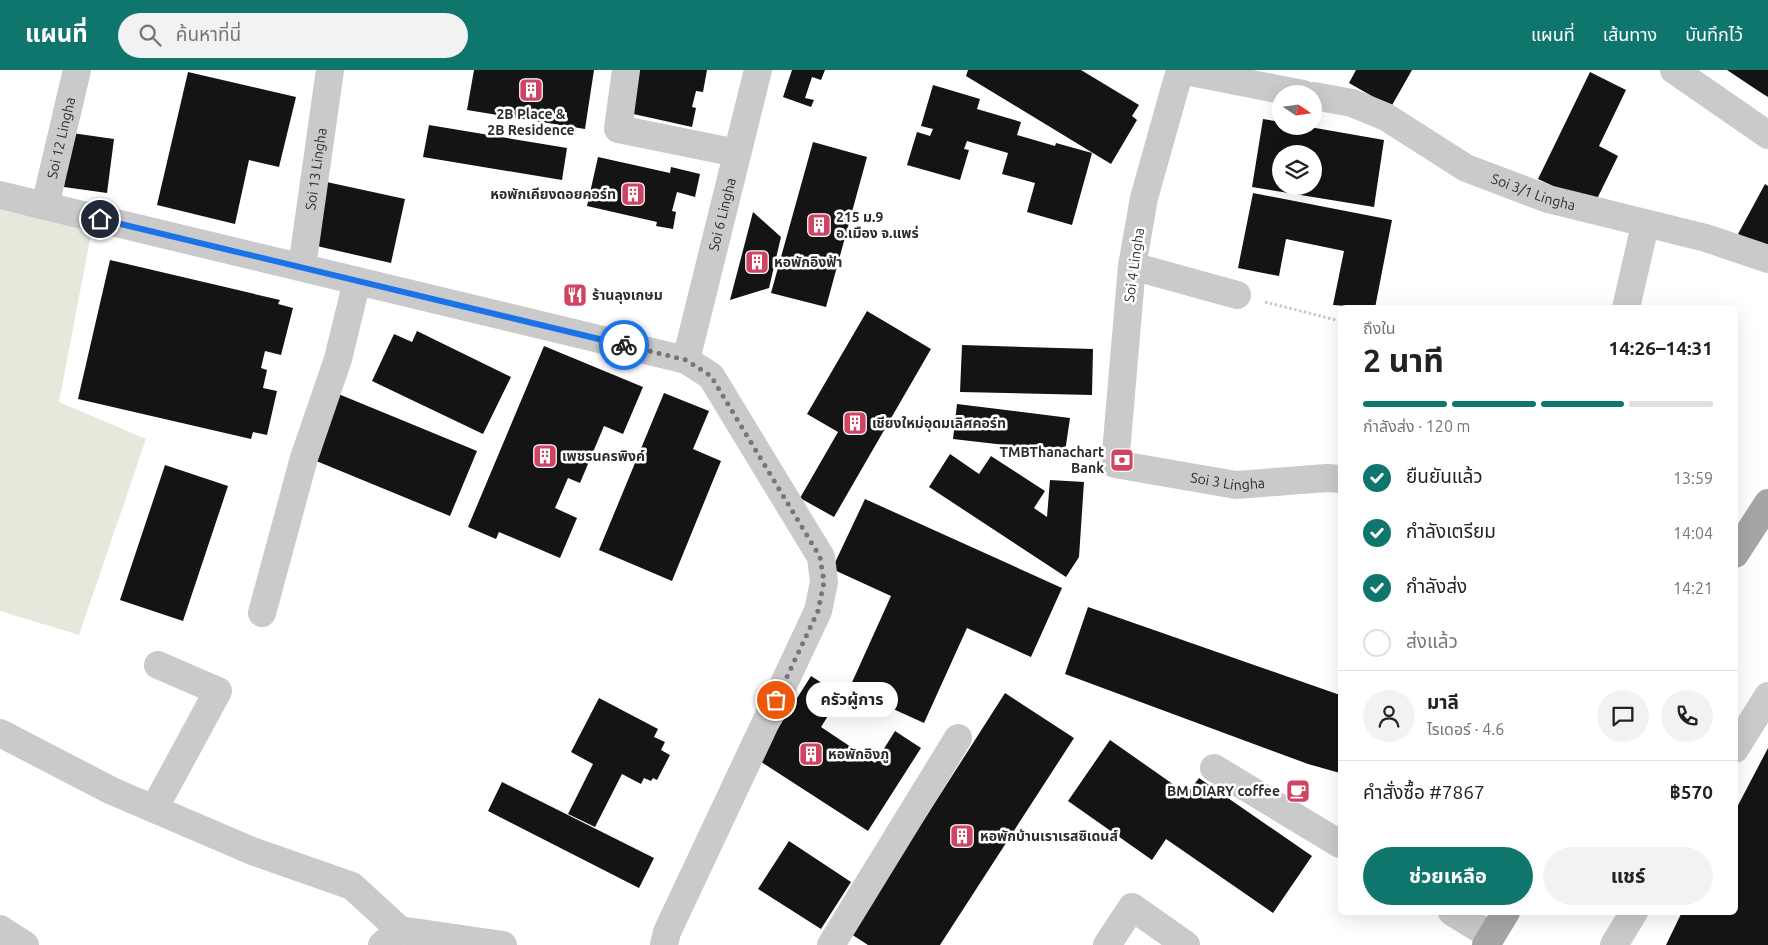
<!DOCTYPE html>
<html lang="th">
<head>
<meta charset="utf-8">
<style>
	:root { --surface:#fff; --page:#f2f2f2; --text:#222; --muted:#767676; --line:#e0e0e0; --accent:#0f766e }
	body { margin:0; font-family:Ubuntu,"Noto Sans Thai",sans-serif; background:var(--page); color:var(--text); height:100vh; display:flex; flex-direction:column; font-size:19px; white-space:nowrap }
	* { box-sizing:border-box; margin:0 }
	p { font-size:16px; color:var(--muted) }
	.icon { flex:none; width:28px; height:28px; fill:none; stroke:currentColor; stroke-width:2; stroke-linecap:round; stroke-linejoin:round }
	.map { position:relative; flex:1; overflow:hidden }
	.panel { position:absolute; left:1338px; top:235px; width:400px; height:610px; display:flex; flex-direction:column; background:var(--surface); border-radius:8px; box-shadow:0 5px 20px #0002 }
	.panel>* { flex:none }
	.needle { width:32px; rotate:103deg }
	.controls { position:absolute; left:1272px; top:15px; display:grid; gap:10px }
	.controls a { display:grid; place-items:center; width:50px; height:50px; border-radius:50%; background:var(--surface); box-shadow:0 5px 20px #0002; font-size:25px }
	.pin { position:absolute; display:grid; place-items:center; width:42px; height:42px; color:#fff; margin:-21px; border:2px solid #fff; border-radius:50%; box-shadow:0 1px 5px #0007 }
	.courier { position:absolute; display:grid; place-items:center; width:50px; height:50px; margin:-25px; border:4px solid #1a73e8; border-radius:50%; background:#fff; color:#222; box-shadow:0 1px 6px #0007 }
	.bubble { position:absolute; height:35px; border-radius:18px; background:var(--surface); box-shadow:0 5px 20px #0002; font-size:16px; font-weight:700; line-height:35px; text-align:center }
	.headline em { font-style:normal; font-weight:700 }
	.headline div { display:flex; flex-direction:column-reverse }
	.headline { display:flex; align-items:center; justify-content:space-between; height:85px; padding:0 25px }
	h1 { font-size:32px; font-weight:700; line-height:38px }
	.bar { display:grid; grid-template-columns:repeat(4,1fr); gap:8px 5px; align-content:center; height:60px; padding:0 25px }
	.bar i { height:6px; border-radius:4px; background:var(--line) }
	.bar .current { background:var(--accent) }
	.bar p { grid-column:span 4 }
	.line { display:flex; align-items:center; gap:12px; padding:0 25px; border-top:1px solid var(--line) }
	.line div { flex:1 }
	.round { display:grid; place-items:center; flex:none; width:52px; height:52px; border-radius:26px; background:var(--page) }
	ol { padding:0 25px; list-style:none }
	li { display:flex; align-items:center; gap:15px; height:55px }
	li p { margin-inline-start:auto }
	li .icon { padding:5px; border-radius:50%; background:var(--accent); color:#fff; stroke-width:4 }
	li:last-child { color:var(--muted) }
	li i { width:28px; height:28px; border:2px solid var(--line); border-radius:50% }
	.primary-button { display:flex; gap:10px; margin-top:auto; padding:10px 25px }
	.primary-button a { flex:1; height:58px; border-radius:30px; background:var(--accent); color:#fff; font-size:20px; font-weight:700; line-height:58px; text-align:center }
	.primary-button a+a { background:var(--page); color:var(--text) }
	header { display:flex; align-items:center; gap:30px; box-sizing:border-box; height:70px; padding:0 25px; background:var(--accent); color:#fff }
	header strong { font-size:24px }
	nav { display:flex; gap:28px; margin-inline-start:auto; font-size:18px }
	.search { width:350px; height:45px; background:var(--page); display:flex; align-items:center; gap:12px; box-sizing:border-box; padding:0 18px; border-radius:28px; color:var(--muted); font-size:19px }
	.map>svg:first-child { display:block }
	.green { fill:#e5e9dc }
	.building { fill:#141414; fill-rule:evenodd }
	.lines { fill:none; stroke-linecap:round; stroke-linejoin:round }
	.path { stroke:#cacaca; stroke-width:3; stroke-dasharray:2.5 2.5; stroke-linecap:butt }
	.minor { stroke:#cacaca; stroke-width:28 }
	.major { stroke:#a5a5a5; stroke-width:28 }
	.done { stroke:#767676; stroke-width:5; stroke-dasharray:0 9 }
	.route { stroke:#1a73e8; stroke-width:6 }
	.labels { text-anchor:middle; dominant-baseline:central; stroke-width:5; stroke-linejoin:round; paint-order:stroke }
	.poi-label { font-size:14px; font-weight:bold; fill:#2d2d2d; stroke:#fff; text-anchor:start }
	.street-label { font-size:14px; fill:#2d2d2d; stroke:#fff }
</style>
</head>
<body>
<header>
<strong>แผนที่</strong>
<div class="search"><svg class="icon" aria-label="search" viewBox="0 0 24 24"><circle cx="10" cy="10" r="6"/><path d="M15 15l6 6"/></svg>ค้นหาที่นี่</div>
<nav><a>แผนที่</a><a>เส้นทาง</a><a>บันทึกไว้</a></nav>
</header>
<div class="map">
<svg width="1768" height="875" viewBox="0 0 1768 875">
	<rect width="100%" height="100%" fill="#fff"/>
	<path class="green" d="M0,140L92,159L59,332L146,369L79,565L0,541Z"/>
	<path class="building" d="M474,0H594L585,59L467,40Z
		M638,0H707L703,22L696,21L692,37L696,38L692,57L629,43Z
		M792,0H825L821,10L812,7L805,28L814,30L811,37L783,27Z
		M968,0H1081L1139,35L1132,46L1137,50L1111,94L966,6Z
		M1356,0H1412L1391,37L1349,13Z
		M1727,0H1768V27L1760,22Z
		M188,2L296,27L279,97L249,90L235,154L157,135Z
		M1590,2L1626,20L1599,76L1618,86L1594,135L1538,109Z
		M933,15L980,29L977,39L1021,52L1017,65L1055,76L1056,73L1092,83L1072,155L1027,142L1035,113L1002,104L1008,83L967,71L964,79L969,80L960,110L907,95L917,62L930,66L933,59L921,56Z
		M1263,49L1281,52V56H1304L1384,70L1374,137L1252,117ZM1281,84H1314V116H1281Z
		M429,55L567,78L562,110L423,87Z
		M72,63L114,69L107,123L64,117Z
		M813,72L867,87L826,237L771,223Z
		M598,87L670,103L671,97L700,104L695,127L677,122L672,141L676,142L673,159L656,156L657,152L587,136Z
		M322,111L405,129L391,193L308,174Z
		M1765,114L1768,116V181L1738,164Z
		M1253,123L1392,150L1375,238L1333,235L1344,181L1286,169L1279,206L1238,198Z
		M753,142L781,167L769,218L730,230Z
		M110,190L280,230L278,234L293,238L281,285L265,281L261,298L267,300L263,318L277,321L267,365L253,362L251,369L78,329Z
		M867,241L931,279L834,447L800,428L838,362L807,344Z
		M417,261L511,307L483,364L372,311L394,264L412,272Z
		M962,275L1093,279L1092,325L960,322Z
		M544,276L643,317L623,364L604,356L580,413L568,408L555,438L577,448L560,488L499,462L496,469L468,457Z
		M336,323L477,381L450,446L309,388Z
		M664,323L709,341L693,379L721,391L672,511L599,480Z
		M957,334L1070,348L1065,382L953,369Z
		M950,384L979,404L991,386L1045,421L1034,438L1047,447L1050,410L1084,412L1079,487L1066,507L929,417Z
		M165,395L228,416L183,551L120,530Z
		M865,429L1062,518L1031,587L967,558L924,653L849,619L891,526L832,499Z
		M1088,537L1340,625V703L1308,694L1065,604Z
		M811,606L841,625L821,657L875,693L895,661L921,678L868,761L758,690Z
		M1005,623L1074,668L940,875H868L851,864Z
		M599,628L658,659L654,667L665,672L661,680L670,685L657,710L653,708L651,711L644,708L641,714L622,704L595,757L568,744L593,694L571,682Z
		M1110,670L1187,724L1199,708L1312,786L1273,843L1166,769L1152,790L1068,731Z
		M1768,678V875H1666L1682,842H1735V741Z
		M502,712L654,788L639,818L488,741Z
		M789,771L851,812L821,859L758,819Z"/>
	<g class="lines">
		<path class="path" d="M1265,232L1340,251"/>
		<g class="minor">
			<path d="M626,0L618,59L737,83"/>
			<path id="s1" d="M1180,0L1144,128L1132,196L1115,394L1236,415L1327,408L1340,409"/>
			<path d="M1180,0L1303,24"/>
			<path d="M1674,0L1768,65"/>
			<path id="s2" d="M1314,26L1352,33L1386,47L1466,98L1548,129L1706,168L1768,189"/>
			<path d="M0,125L686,290L711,306L821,487L824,512L818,541L667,862L664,875"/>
			<path id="s3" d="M45,136L77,0"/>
			<path d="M1132,196L1237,225"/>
			<path id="s4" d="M302,197L330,0"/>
			<path d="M1626,238L1645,155"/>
			<path id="s5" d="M686,290L758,0"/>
			<path d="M262,543L304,388L338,289L357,211"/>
			<path d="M0,663L112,721L252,781L352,816L400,860L503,875"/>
			<path d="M1735,679L1768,626"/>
			<path d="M1214,698L1340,774"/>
			<path d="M154,739L218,621L158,595"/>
			<path d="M1452,842L1491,866"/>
			<path d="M0,859L25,875"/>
			<path d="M382,875L400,860"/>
			<path d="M831,875L958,668"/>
			<path d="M1107,875L1132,837L1186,875"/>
			<path d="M1614,875L1634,842"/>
		</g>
		<path class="major" d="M1735,484L1768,433
			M1486,875L1506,842"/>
	</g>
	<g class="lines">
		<path class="done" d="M624,275L686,290L711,306L820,487L824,512L818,541L776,630"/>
		<path class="route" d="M100,149L624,275"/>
	</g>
	<defs>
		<g id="building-square" transform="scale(1.25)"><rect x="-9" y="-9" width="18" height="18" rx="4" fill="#cf4463" stroke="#fff"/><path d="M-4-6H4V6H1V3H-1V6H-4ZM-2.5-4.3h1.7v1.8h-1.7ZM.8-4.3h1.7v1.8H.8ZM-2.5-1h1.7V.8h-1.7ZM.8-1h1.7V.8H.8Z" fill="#fff"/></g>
		<g id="restaurant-square" transform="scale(1.25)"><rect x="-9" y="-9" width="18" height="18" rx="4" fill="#cf4463" stroke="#fff"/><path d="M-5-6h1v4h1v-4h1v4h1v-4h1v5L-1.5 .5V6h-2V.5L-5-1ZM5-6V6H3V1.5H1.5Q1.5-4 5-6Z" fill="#fff"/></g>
		<g id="bank-square" transform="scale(1.25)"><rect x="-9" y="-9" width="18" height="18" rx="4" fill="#cf4463" stroke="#fff"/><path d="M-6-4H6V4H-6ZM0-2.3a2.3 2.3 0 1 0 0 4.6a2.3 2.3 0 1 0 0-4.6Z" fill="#fff"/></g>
		<g id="cafe-square" transform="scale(1.25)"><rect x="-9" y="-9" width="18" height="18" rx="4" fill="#cf4463" stroke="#fff"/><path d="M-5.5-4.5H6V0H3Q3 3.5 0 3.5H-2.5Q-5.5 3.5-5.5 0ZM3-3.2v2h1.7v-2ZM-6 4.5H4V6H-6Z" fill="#fff"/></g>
	</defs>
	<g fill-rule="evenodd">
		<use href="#building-square" x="531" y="20"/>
		<use href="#building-square" x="633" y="124"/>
		<use href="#building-square" x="819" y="155"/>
		<use href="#building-square" x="757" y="192"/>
		<use href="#restaurant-square" x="575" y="225"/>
		<use href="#building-square" x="855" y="353"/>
		<use href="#building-square" x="545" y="386"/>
		<use href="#bank-square" x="1122" y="390"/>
		<use href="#building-square" x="811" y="684"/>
		<use href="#cafe-square" x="1298" y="721"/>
		<use href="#building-square" x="962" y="766"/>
	</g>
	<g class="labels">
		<g class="poi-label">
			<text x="531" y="44" text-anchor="middle">2B Place &amp;<tspan x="531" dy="16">2B Residence</tspan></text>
			<text x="616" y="124" text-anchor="end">หอพักเคียงดอยคอร์ท</text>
			<text x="836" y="147">215 ม.9<tspan x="836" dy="16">อ.เมือง จ.แพร่</tspan></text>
			<text x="774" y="192">หอพักอิงฟ้า</text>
			<text x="592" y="225">ร้านลุงเกษม</text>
			<text x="872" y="353">เชียงใหม่อุดมเลิศคอร์ท</text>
			<text x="1104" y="382" text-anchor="end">TMBThanachart<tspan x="1104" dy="16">Bank</tspan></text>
			<text x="562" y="386">เพชรนครพิงค์</text>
			<text x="828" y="684">หอพักอิงภู</text>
			<text x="1280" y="721" text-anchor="end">BM DIARY coffee</text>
			<text x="980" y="766">หอพักบ้านเราเรสซิเดนส์</text>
		</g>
		<g class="street-label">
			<text stroke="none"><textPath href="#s3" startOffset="70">Soi 12 Lingha</textPath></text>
			<text stroke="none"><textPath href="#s4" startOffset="99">Soi 13 Lingha</textPath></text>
			<text stroke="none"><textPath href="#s2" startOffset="242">Soi 3/1 Lingha</textPath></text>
			<text stroke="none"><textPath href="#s5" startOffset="150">Soi 6 Lingha</textPath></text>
			<text transform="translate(1134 195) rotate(-82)">Soi 4 Lingha</text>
			<text stroke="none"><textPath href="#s1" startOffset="515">Soi 3 Lingha</textPath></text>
		</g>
	</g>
</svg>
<div class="controls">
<a><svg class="needle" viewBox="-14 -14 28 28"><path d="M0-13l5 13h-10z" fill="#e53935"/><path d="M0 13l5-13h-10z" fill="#767676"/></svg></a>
<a><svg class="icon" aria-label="layers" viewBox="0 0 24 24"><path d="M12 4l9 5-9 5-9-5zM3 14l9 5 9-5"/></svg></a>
</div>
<div class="pin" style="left:776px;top:630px;background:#ea580c"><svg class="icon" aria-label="bag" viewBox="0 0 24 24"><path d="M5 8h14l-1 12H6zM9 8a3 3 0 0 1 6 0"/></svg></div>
<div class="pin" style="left:100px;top:149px;background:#1f2937"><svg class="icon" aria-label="home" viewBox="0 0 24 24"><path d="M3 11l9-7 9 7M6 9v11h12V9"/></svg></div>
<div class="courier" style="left:624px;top:275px"><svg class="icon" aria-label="bike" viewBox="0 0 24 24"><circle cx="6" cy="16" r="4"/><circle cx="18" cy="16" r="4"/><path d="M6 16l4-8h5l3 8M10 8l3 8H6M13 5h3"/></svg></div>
<div class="bubble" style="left:806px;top:612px;width:92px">ครัวผู้การ</div>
<section class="panel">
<div class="headline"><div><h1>2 นาที</h1><p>ถึงใน</p></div><em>14:26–14:31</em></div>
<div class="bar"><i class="current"></i><i class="current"></i><i class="current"></i><i></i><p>กำลังส่ง · 120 m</p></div>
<ol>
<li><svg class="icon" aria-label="check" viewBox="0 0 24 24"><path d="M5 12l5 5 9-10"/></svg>ยืนยันแล้ว<p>13:59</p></li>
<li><svg class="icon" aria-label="check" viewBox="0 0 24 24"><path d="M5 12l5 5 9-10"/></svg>กำลังเตรียม<p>14:04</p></li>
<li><svg class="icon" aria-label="check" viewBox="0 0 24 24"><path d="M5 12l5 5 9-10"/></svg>กำลังส่ง<p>14:21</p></li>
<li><i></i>ส่งแล้ว</li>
</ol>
<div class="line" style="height:90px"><a class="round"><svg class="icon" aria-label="person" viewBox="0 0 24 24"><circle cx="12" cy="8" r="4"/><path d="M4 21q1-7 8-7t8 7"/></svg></a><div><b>มาลี</b><p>ไรเดอร์ · 4.6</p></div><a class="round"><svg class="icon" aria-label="chat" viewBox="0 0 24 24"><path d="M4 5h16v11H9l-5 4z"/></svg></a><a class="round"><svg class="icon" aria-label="phone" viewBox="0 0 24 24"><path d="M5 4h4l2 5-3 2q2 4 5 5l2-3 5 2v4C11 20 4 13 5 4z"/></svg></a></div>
<div class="line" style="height:65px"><div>คำสั่งซื้อ #7867</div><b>฿570</b></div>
<div class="primary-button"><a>ช่วยเหลือ</a><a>แชร์</a></div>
</section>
</div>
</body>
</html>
